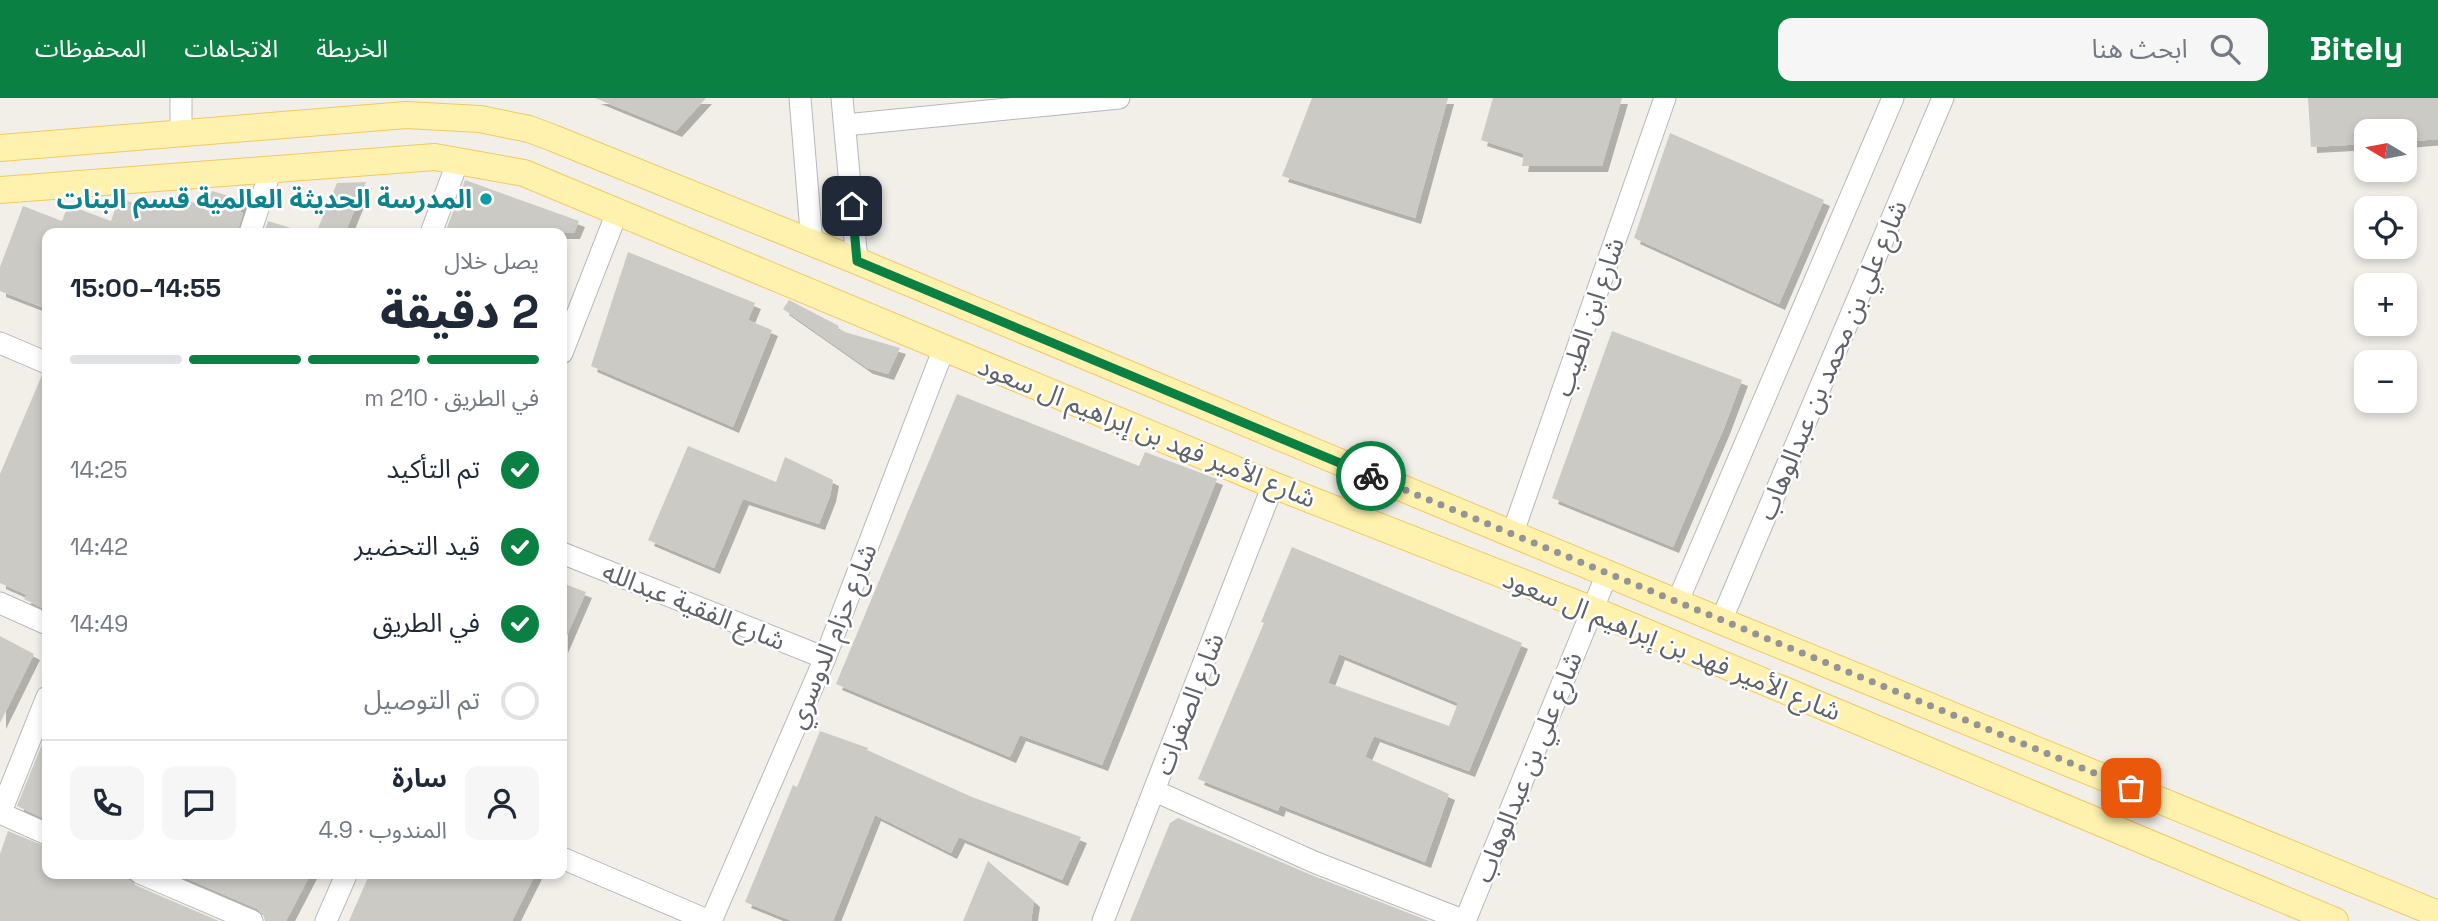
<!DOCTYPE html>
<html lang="ar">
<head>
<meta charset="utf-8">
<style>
	:root { --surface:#fff; --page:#f6f6f7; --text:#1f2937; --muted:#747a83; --line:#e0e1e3; --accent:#0b8043 }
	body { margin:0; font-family:"Space Grotesk","Noto Sans Arabic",sans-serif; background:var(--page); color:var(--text); direction:rtl; height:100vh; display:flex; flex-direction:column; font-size:26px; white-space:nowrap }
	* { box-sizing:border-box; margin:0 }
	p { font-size:23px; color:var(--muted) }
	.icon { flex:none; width:38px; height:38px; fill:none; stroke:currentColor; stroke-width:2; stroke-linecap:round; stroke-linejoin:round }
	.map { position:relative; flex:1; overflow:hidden; direction:ltr }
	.drawer { position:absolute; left:42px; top:130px; width:525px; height:651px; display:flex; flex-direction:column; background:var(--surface); border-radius:14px; box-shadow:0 4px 10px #0003; direction:rtl }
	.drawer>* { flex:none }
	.needle { width:46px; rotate:280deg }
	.controls { position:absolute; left:2354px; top:21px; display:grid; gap:14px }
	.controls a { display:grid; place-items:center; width:63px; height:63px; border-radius:14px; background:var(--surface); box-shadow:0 4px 10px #0003; font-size:35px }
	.pin { position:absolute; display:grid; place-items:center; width:60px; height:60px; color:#fff; margin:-30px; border-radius:14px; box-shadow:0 4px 10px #0006 }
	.courier { position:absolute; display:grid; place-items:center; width:70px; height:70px; margin:-35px; border:5px solid #0b8043; border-radius:50%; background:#fff; color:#222; box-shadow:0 2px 9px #0007 }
	.head em { font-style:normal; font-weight:800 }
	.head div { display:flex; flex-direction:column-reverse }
	.head { display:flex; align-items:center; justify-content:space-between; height:119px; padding:0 28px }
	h1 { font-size:46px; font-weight:800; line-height:52px }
	.bar { display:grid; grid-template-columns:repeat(4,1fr); gap:10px 7px; align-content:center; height:84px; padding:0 28px }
	.bar i { height:9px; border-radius:5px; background:var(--line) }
	.bar .selected { background:var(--accent) }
	.bar p { grid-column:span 4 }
	.line { display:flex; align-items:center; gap:18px; padding:0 28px; border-top:2px solid var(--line) }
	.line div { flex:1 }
	.round { display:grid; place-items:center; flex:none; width:74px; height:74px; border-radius:14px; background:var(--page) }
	ol { padding:0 28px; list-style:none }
	li { display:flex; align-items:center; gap:21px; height:77px }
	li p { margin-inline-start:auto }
	li .icon { padding:7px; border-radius:50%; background:var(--accent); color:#fff; stroke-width:4 }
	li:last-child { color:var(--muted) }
	li i { width:38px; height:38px; border:4px solid var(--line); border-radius:50% }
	header { display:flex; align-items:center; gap:42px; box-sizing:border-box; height:98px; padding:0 35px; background:var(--accent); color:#fff }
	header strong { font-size:33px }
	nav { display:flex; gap:38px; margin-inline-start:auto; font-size:24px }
	.search { width:490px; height:63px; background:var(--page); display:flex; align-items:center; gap:18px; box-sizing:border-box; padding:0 24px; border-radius:14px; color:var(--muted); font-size:26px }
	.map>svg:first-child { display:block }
	.building { fill:#cccac5; fill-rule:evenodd; filter:url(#shadow) }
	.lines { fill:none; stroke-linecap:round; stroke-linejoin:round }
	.minor-casing { stroke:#b5b8bc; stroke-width:23 }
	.major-casing { stroke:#f2c960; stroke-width:28 }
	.minor { stroke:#fff; stroke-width:21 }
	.major { stroke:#fff2af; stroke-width:26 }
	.done { stroke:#929495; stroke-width:7; stroke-dasharray:0 12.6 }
	.route { stroke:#0b8043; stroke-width:9 }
	.culture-dot { fill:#0f9aa8; stroke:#fff; stroke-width:2.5 }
	.labels { text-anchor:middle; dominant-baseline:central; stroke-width:5; stroke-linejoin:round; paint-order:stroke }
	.culture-label { font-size:26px; font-weight:bold; fill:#0d838f; stroke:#fff; text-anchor:end }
	.street-label { font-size:26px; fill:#5f6368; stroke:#fff }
</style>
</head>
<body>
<header>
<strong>Bitely</strong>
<div class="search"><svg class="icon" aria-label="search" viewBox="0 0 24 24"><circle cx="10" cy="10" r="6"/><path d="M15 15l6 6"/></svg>ابحث هنا</div>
<nav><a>الخريطة</a><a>الاتجاهات</a><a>المحفوظات</a></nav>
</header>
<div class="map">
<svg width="2438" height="823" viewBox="0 0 2438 823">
	<defs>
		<filter id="shadow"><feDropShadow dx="6" dy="6" stdDeviation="0" flood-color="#0004"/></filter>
	</defs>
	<rect width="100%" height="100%" fill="#f1efe8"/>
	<path class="building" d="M595,0H706L676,33Z
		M1312,0H1448L1415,120L1282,78Z
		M1493,0H1622L1602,68H1522L1524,56L1481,42Z
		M2308,0H2438V41L2404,44V33H2366V46L2311,49Z
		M1670,35L1824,102L1779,206L1634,140Z
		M465,82L579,123L574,135H445Z
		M366,84L345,135H316L337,85Z
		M212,93L245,103L240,114L243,115L237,135H47V211L0,193V169L23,108L62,123L68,107L111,123L119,100L142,108L145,100L169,109L173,97L205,109Z
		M268,123L294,131L293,135H264Z
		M628,154L755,205L748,222L772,232L733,329L591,268Z
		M789,202L839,228L838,232L900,250L888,276L867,270L783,211Z
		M1612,233L1742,282L1724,330L1673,449L1552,400Z
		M42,277L47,278V512L24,501L27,497L0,485V376Z
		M957,296L1139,368L1145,354L1217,381L1102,667L1020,637L1010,659L836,586Z
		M688,348L776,384L785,359L833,382L830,398L819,426L743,401L714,470L648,442Z
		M1292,449L1522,545L1469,673L1374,638L1365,659L1449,696L1425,764L1280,707L1278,713L1198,681L1264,525L1261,524ZM1339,556L1458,605L1449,628L1328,585Z
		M562,485L586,494L562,549Z
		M0,538L34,556L0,625Z
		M820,633L868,650L867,652L972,699L1081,739L1062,782L959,739L951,755L875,717L833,823H792L745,804L793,687L797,689Z
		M47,634V722L17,708Z
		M1178,720L1309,776L1429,823H1130L1170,725Z
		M8,733L47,749V775H127L129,782L135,787L219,823H0V756Z
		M988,763L1034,803L1031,823H963Z
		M174,775H311L286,823H265L263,816L257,811Z
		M370,775H536L512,823H349Z"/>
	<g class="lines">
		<g class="minor-casing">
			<path id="minor" d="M800,0L812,146
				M842,0L857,163
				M845,27L1119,0
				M181,35V0
				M250,135L271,71
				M431,135L458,63
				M0,245L47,265
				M562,255L618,112
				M1512,437L1665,0
				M562,455L825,560
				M0,505L47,526
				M1677,505L1893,0
				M1721,523L1943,0
				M1155,693L1314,764L1465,823
				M0,715L47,736
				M0,716L47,599
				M562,760L709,823
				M140,775L252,823
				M326,823L347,775
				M711,823L825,560L944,250
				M1103,823L1273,387
				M1465,823L1607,476"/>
		</g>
		<g class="major-casing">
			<path id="major" d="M0,50L406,17L480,21L529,31L553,40L857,163L1721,523L2438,816
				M0,92L435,59L524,75L1273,387L1593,512L2335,823"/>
		</g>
		<use href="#minor" class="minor"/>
		<use href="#major" class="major"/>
	</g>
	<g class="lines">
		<path class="done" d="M1371,378L2131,690"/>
		<path class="route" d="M852,108L857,163L1371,378"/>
	</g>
	<circle class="culture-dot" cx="486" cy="101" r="7"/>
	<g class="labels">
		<g class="culture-label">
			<text x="472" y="101">المدرسة الحديثة العالمية قسم البنات</text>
		</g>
		<g class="street-label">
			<text transform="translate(1589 219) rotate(-71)">شارع ابن الطيب</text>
			<text transform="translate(1832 262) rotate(-67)">شارع علي بن محمد بن عبدالوهاب</text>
			<text transform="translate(1147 334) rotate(22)">شارع الأمير فهد بن إبراهيم ال سعود</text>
			<text transform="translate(694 508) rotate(22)">شارع الفقية عبدالله</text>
			<text transform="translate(832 538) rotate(-68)">شارع حزام الدوسري</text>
			<text transform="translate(1672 547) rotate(22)">شارع الأمير فهد بن إبراهيم ال سعود</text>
			<text transform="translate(1189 606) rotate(-69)">شارع الصفرات</text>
			<text transform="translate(1528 669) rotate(-68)">شارع علي بن عبدالوهاب</text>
		</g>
	</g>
</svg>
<div class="controls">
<a><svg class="needle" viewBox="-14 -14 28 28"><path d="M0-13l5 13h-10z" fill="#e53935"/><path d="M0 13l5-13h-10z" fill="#747a83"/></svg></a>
<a><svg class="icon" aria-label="locate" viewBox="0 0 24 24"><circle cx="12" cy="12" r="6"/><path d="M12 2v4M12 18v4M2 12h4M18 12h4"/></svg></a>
<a>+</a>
<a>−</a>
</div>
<div class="pin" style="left:2131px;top:690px;background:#ea580c"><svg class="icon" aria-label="bag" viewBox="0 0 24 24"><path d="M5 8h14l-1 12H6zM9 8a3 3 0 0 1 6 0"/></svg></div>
<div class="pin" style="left:852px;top:108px;background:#1f2937"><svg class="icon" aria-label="home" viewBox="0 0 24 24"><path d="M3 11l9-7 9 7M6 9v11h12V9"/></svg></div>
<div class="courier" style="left:1371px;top:378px"><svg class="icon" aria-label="bike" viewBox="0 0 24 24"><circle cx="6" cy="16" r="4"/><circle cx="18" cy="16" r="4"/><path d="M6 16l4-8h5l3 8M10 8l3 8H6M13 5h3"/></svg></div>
<section class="drawer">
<div class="head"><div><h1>2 دقيقة</h1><p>يصل خلال</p></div><em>14:55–15:00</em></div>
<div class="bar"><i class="selected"></i><i class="selected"></i><i class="selected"></i><i></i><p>في الطريق · 210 m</p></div>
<ol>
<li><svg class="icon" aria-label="check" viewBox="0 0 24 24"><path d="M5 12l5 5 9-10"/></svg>تم التأكيد<p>14:25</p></li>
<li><svg class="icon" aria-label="check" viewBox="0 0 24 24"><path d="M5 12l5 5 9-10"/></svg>قيد التحضير<p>14:42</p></li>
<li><svg class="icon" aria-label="check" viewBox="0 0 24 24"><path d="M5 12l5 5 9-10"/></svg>في الطريق<p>14:49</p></li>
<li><i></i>تم التوصيل</li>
</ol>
<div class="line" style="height:126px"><a class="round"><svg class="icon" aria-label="person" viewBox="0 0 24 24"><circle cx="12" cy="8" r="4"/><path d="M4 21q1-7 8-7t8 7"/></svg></a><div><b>سارة</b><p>المندوب · 4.9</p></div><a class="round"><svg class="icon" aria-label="chat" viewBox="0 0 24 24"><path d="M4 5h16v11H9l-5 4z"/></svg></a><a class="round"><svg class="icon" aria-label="phone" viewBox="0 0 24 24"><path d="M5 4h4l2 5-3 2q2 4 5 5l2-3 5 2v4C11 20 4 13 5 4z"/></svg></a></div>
</section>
</div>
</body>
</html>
